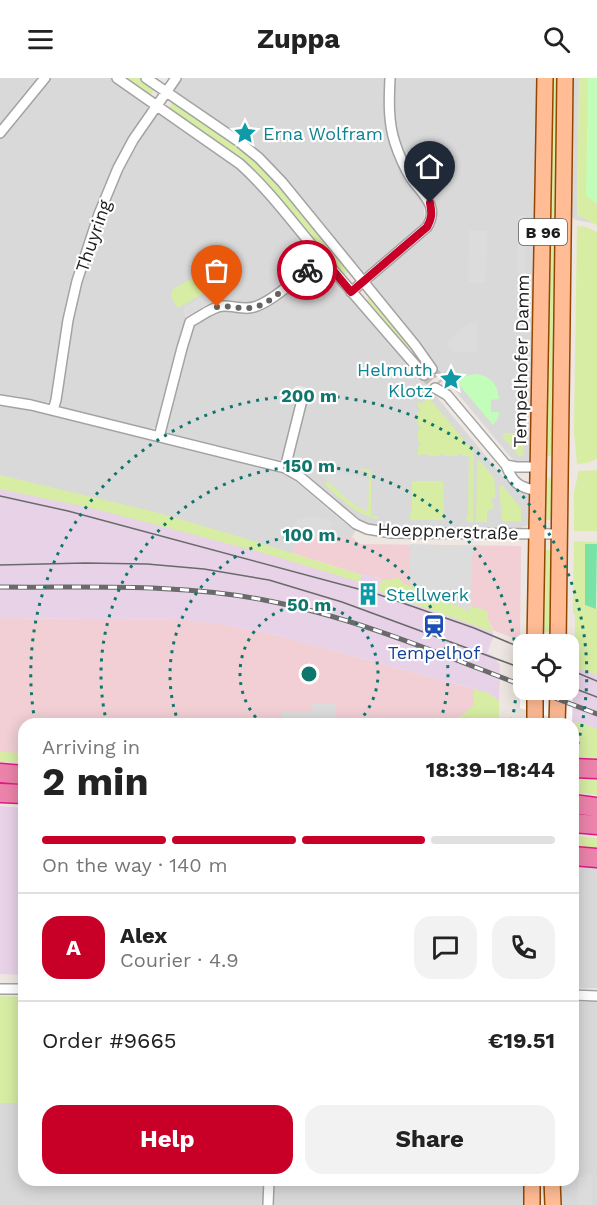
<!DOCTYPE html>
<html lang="en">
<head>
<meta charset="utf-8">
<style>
	:root { --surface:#fff; --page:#f2f2f2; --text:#222; --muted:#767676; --line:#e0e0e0; --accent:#c80028 }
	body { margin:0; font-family:"Work Sans",sans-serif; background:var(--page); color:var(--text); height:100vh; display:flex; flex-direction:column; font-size:22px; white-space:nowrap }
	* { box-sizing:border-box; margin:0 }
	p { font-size:20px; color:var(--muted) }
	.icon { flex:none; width:33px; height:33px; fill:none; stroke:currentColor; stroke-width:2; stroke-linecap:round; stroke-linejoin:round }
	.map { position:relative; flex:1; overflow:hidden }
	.details { position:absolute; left:18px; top:640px; width:561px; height:468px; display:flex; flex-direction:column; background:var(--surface); border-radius:18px; box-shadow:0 3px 15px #0003 }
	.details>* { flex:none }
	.fabs { position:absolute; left:513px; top:556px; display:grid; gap:12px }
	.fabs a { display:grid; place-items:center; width:66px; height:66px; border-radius:12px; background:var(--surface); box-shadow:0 3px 15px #0003; font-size:30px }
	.pin { position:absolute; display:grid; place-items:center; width:51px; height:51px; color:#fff; margin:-62px -26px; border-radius:50% 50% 50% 0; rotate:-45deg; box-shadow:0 0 6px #0007 }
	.pin .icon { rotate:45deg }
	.courier { position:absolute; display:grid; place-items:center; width:60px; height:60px; margin:-30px; border:4px solid #c80028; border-radius:50%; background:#fff; color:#222; box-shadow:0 2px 8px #0007 }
	.head em { font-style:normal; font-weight:700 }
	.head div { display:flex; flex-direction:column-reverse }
	.head { display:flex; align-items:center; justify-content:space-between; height:102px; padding:0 24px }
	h1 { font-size:39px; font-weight:700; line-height:45px }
	.bar { display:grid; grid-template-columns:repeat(4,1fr); gap:9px 6px; align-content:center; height:72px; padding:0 24px }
	.bar i { height:8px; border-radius:4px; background:var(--line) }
	.bar .selected { background:var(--accent) }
	.bar p { grid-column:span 4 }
	.line { display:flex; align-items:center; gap:15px; padding:0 24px; border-top:2px solid var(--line) }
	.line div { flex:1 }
	.round { display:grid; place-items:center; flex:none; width:63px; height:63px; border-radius:18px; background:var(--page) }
	.action { display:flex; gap:12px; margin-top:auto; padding:12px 24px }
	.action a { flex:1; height:69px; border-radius:18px; background:var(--accent); color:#fff; font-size:24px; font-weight:700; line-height:69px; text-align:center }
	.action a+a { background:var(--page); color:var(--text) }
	header { display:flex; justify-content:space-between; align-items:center; height:78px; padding:0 24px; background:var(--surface); font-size:27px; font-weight:700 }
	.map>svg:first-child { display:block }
	.residential { fill:#dad9d9 }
	.commercial { fill:#f1cfd4 }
	.industrial { fill:#e8d2e8 }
	.grass { fill:#d6eda3 }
	.park { fill:#c2fdba }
	.pitch { fill:#79e3a5 }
	.parking { fill:#dcdcdc }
	.pier { fill:#fff }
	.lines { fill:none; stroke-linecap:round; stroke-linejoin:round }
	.street-tunnel { stroke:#c4beba; stroke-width:9; stroke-dasharray:9 4.5; stroke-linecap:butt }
	.street-casing { stroke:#a3a3a3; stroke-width:12 }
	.primary-casing { stroke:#944600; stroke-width:18 }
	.highway-casing { stroke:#e21986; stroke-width:21 }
	.street { stroke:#fff; stroke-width:9 }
	.primary { stroke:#ffbc95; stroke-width:15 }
	.highway { stroke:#ec83ab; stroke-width:18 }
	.tram { stroke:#6a6a6a; stroke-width:1.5 }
	.rail-casing { stroke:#6a6a6a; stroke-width:5 }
	.rail { stroke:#fff; stroke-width:3; stroke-dasharray:9; stroke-linecap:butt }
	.done { stroke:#666361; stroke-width:6; stroke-dasharray:0 10.8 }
	.route { stroke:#c80028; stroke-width:8 }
	.ring { fill:none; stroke:#0f766e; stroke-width:3; stroke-dasharray:3 6 }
	.labels { text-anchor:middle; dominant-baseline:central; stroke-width:4.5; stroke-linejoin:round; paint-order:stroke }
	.shield { fill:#fff; stroke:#606060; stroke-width:1.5 }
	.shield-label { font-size:16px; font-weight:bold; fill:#1c1c1c }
	.culture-label { font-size:18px; fill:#0d838f; stroke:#fff; text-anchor:start }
	.street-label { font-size:18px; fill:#1c1c1c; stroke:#fff }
	.transit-label { font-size:18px; fill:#164399; stroke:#fff }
	.centre { fill:#0f766e; stroke:#fff; stroke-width:3 }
	.ring-label { font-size:18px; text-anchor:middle; font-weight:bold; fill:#0f766e; stroke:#fff; stroke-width:4.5; stroke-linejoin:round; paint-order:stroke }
</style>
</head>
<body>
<header><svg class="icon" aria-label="menu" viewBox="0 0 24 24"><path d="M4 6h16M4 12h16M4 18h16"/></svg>Zuppa<svg class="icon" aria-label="search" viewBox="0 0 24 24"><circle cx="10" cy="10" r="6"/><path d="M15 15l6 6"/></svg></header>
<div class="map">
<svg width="597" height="1127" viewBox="0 0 597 1127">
	<rect width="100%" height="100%" fill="#eee7e1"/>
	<path class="residential" d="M0,0H40L0,49Z
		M49,0H111L144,23L148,30L147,33L130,60L97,133L53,319L51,323L45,325L21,319L0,316V61Z
		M180,0H386L405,96L413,110L424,124V146L368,194L359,193L176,16L174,10Z
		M393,0H539L531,382L530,384H518L513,382L449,305L411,255L373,210L372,206L373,201L434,144L436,139L435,129L433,124L410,90L400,68L396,53L393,36Z
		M571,0H579L577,138L589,141L592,145L576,142L571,139Z
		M158,36H162L237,87L252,102L280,135L314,178L312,182L272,216L252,226L215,225L208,216L184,231L187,242L183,249L174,288L158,348L152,351L63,330L60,325L74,231L83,198L104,133L125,85L136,65L155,37Z
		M318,187L325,189L416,294L510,407L529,418V446L527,448L521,449V452L389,449L371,446L357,440L294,389L292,385L291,380L305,327L314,319V315L312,312L301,308H296L293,311V317L297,326L284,380L279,382L168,355L166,351L185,270L193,248L219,233L223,232L245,234Z
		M0,327L21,330L276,393L290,399L296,404L346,446L356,452L352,459L297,458L290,483L0,411Z
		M573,782L597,784V910H573Z
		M573,924H597V1127H559V1103L573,1102Z
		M0,1025H24V1102L263,1103V1127H0Z
		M273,1103H525V1127H274Z"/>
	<path class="commercial" d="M297,458L352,459L360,466L521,468L520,563L493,552L488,541L382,503V501L366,497V498L362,497L292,475Z
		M0,540L186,542L220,546L280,558L488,615L499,623V646H24V685L0,684Z
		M20,919H24V1025H19Z"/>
	<path class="industrial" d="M0,411L95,431L267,476L359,503L362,497L365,498L366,496L382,502V503L493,552V560L487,575L494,578L500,588L499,623L488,615L474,611L280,558L220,546L186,542L0,540Z
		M573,588L597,597V651L579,644L572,646Z
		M0,728L24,730V897L0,896Z"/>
	<path class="grass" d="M124,0H140L155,11L150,18Z
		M551,0H559L556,142H550Z
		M579,0H597V147C589,144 586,139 577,138Z
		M173,23L246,74L263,90L350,193L343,198L276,118L168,31Z
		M577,148L586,149L597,154V381L587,385L577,386L574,354Z
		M550,157H556L554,378H545Z
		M198,197H205L213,210L178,230L171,219L173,211Z
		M371,218L412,267L405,273L364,224Z
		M429,320L474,374L473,444H469L465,440L468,439L469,378H462L461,376H458L457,378H445L444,376H441L440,378H429L428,376L418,377V369L420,368V364L418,363V352L420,351V348L418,347V334H420V330L418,329V323L421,326Z
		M506,355H524L523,378H519L502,358Z
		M477,382H479L494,400L496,420H492L491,424L494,427L492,432H487V444H476Z
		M361,390L371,393V438H378V441C357,437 342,422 326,408V404L328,403L348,422L367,433L369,395L361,392Z
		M597,392V453H574V414L577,401L578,393Z
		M0,397L159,435L244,460L362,497L359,504L267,476L95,431L0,411Z
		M548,399L551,401L553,404V442H543L545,402Z
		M412,403H443L444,442H410V435H412Z
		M502,407L521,430V443H502L499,409Z
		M574,463L597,464V466H585V527L596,531L597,529V597L573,588L581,569L575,563V536H573V531Z
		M542,472H553V554H541Z
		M398,499L403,505L410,508L469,533L470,528L488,533V541L493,554L378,513L382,502H391Z
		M474,611L488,615L499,623V646H434L461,638L474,627Z
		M579,644L597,651V685L579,684V658L573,655V646Z
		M0,674L24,675V685L0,683Z
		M579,698L597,699V717L578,715Z
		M578,758L597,760V774L578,773Z
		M0,918L20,919L19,1025H0Z"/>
	<path class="park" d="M588,0H597V126L586,117Z
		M475,296C490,297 498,307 499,321L491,322V334H499L498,340L493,347L456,303L461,299Z"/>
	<path class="pitch" d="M585,466H597L596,531L585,527Z"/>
	<path class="parking" d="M518,138H526V196H518Z
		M469,152L487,153L486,205L468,204Z
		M208,216L213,223L187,238L184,231Z
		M469,245H477L478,274H453L446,264Z
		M323,391L369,401L368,434L358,429L341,416L321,397Z
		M297,440H326L332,444V448L329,449V457H311L310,448H304L295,452L293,448L296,446Z
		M410,466L473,468L470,533L410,508Z
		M313,625L336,626L335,642L283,644L281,633H312Z
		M592,1095V1127H578V1099H586V1096Z"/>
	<path class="pier" d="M520,587L523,589L524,612H568L569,605L573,607L572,646L520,630Z"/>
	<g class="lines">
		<path class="street-tunnel" d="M432,291L442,303
			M424,297L435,310"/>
		<g class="street-casing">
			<path id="street" d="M117,0L240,86C271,114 295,148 322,179C356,219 390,258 424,297
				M146,0L238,63L259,80L282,104L415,267L432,291
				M0,55L45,0
				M351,214L427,149C440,128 422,116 411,100C404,89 399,77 395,65C388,44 389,22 390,0
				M435,310L447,317L506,387C513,406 519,409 538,413
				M0,322L31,327L285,390L299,398L356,446L367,451L392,455L559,456
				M53,332L56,322L68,242L77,203L99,136L118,90L133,62L176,0
				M159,359L182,270L190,244C200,239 213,228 224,228C236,228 246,233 257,228C278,220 303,194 322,179
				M506,387L516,389H539
				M285,390L303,318
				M0,911H24
				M573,917L597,918
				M268,1127L269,1102"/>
		</g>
		<g class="primary-casing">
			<path id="primary" d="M535,567L545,0
				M558,567L565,0
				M535,646V612
				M557,646L558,612
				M532,1102V1127
				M552,1102L553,1127"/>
		</g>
		<g class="highway-casing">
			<path id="highway" d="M573,690L597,691
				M0,695L24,697
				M0,715L24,716
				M573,726L597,729
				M573,745L597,747
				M573,778L597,780"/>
		</g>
		<use href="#street" class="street"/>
		<use href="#primary" class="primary"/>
		<use href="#highway" class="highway"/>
		<path class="tram" d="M0,418L68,433L377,516L474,550L524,571
			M0,487L85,485L147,486L204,491L269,502L342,524L524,591
			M568,591L597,603
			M568,608L597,619"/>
		<g class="rail-casing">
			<path id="rail" d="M0,509C88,510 177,505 264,522C354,539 438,575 524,608
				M534,612L597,636"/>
		</g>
		<use href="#rail" class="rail"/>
	</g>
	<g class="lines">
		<path class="done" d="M217,229C228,227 239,231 251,230C269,228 292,203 307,192"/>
		<path class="route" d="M307,192L322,179L351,214L427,149C432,140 432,135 430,125"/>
	</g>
	<g class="ring">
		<path d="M262 646A69 69 0 1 1 356 646"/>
		<path d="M179 646A139 139 0 1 1 439 646"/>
		<path d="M107 646A208 208 0 1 1 511 646"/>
		<path d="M35 644A278 278 0 1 1 573 682"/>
	</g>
	<defs>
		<g id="sight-bare" transform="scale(1.8)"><path d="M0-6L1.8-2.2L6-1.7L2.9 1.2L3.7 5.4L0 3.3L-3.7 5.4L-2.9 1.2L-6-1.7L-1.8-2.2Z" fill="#0f9aa8" stroke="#fff" stroke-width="2.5" paint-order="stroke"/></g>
		<g id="building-bare" transform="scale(1.8)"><path d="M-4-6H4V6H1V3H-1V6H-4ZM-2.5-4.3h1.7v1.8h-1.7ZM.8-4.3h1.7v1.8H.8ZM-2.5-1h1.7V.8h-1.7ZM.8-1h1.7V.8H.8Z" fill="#0f9aa8" stroke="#fff" stroke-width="2.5" paint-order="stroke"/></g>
		<g id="station-bare" transform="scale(1.8)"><path d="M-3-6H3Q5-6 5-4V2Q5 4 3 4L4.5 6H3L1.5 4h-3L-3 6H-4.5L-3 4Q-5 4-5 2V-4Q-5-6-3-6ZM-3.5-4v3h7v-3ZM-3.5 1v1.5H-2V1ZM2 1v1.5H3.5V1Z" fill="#1a4fb4" stroke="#fff" stroke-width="2.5" paint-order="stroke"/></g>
	</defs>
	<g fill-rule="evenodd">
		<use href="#sight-bare" x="245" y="55"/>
		<use href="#sight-bare" x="451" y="301"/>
		<use href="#building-bare" x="368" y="516"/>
		<use href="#station-bare" x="434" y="548"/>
	</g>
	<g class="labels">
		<rect class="shield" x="519" y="141" width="48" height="26" rx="4.5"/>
		<g class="shield-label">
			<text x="543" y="154">B 96</text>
		</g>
		<g class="culture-label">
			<text x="263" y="55">Erna Wolfram</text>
			<text x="433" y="291" text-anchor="end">Helmuth<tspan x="433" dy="21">Klotz</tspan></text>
			<text x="386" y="516">Stellwerk</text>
		</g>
		<g class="street-label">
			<text transform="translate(93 158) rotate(-71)">Thuyring</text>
			<text transform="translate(521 283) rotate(-89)">Tempelhofer Damm</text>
			<text transform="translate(448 453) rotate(2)">Hoeppnerstraße</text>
		</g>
		<g class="transit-label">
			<text x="434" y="574">Tempelhof</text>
		</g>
	</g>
	<circle cx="309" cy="596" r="9" class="centre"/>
	<g class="ring-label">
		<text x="309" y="324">200 m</text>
		<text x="309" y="394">150 m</text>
		<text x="309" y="463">100 m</text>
		<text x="309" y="533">50 m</text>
	</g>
</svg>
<div class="fabs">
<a><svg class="icon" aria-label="locate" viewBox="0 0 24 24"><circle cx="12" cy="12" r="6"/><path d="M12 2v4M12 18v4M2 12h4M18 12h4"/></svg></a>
</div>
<div class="pin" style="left:217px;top:229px;background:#ea580c"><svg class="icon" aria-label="bag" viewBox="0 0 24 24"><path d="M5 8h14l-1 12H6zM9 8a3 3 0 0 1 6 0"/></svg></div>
<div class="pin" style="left:430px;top:125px;background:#1f2937"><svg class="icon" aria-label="home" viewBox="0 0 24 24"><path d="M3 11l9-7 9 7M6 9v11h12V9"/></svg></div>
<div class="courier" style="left:307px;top:192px"><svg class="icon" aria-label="bike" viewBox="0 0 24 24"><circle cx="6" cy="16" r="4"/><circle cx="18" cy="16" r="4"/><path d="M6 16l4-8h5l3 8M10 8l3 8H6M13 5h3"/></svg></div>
<section class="details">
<div class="head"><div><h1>2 min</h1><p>Arriving in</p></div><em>18:39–18:44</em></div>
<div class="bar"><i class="selected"></i><i class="selected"></i><i class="selected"></i><i></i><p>On the way · 140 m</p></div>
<div class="line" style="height:108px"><b class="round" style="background:var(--accent);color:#fff">A</b><div><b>Alex</b><p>Courier · 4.9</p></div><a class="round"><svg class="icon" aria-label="chat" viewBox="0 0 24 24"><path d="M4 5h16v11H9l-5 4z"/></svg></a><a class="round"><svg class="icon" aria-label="phone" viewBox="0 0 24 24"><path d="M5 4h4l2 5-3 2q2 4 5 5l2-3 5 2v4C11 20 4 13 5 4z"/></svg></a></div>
<div class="line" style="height:78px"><div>Order #9665</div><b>€19.51</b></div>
<div class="action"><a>Help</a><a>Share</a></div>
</section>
</div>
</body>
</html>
